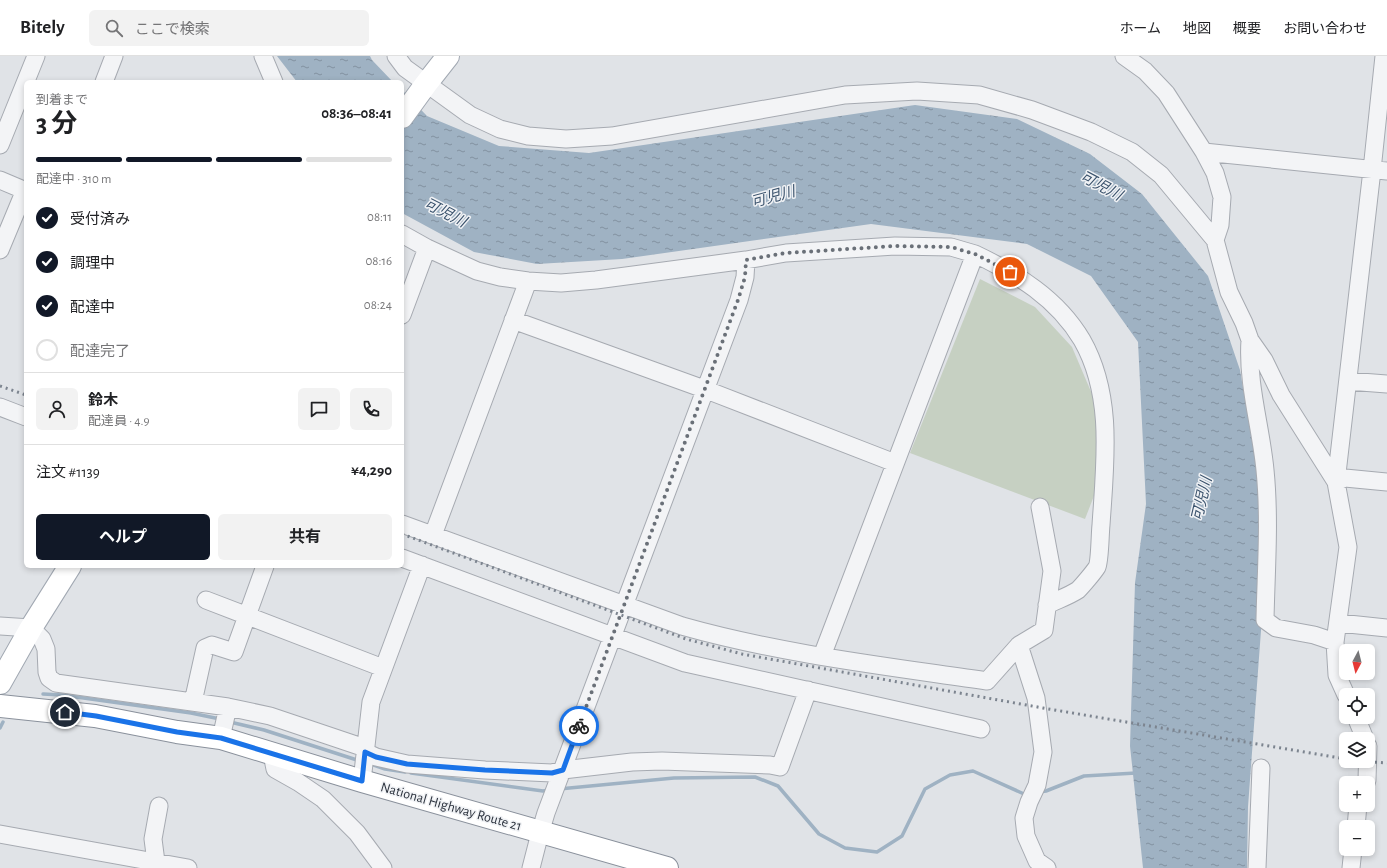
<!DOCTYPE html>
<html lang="ja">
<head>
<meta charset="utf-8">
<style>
	:root { --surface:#fff; --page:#f2f2f2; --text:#202124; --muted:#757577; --line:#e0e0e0; --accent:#111827 }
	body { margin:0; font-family:"Alegreya Sans","Noto Sans JP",sans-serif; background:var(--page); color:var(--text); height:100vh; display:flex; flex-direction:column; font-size:15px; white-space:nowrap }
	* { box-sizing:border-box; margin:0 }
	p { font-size:13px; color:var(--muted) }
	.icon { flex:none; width:22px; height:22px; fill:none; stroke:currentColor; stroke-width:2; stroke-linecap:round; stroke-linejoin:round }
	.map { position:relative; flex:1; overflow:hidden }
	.details { position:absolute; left:24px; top:24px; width:380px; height:488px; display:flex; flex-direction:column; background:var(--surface); border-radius:6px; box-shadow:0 2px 6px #0003 }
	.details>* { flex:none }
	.needle { width:26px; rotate:187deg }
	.tools { position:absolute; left:1339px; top:588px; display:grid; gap:8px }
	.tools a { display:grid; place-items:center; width:36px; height:36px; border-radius:6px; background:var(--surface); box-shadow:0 2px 6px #0003; font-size:20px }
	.pin { position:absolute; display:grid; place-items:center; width:34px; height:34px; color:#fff; margin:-17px; border:2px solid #fff; border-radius:50%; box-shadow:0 1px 4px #0007 }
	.courier { position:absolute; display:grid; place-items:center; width:40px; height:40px; margin:-20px; border:3px solid #1a73e8; border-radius:50%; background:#fff; color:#222; box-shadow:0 1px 5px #0007 }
	.headline em { font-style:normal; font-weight:700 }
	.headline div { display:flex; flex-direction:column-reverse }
	.headline { display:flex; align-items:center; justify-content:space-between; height:68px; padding:0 12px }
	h1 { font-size:26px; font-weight:700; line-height:30px }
	.bar { display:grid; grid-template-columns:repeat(4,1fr); gap:6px 4px; align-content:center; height:48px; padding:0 12px }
	.bar i { height:5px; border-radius:3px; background:var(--line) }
	.bar .selected { background:var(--accent) }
	.bar p { grid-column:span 4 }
	.line { display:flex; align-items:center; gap:10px; padding:0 12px; border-top:1px solid var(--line) }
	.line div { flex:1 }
	.round { display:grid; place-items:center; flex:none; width:42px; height:42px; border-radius:6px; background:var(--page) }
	ol { padding:0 12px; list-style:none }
	li { display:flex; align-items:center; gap:12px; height:44px }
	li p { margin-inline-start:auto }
	li .icon { padding:4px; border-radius:50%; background:var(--accent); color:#fff; stroke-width:4 }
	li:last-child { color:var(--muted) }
	li i { width:22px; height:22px; border:2px solid var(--line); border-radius:50% }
	.primary-button { display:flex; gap:8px; margin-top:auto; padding:8px 12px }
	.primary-button a { flex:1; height:46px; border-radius:6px; background:var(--accent); color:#fff; font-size:16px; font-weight:700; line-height:46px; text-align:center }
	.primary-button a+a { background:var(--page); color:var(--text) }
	header { display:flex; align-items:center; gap:24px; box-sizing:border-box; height:56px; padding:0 20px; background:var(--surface); border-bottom:1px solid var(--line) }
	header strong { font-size:19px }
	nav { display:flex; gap:22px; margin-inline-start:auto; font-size:14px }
	.search { width:280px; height:36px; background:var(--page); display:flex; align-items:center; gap:10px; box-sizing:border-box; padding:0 14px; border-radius:6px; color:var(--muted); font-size:15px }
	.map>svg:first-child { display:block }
	.grass { fill:#c6d0c2 }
	.water { fill:url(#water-ripples) }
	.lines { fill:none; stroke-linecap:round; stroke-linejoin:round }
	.stream { stroke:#9fb2c3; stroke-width:3.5 }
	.minor-casing { stroke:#a6aab1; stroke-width:19 }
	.major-casing { stroke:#a1a8b2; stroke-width:24 }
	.highway-casing { stroke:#8a919c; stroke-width:24 }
	.minor { stroke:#f3f4f6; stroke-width:17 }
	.major { stroke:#fff; stroke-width:22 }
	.highway { stroke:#fff; stroke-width:22 }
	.rail { stroke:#7c848f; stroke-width:3; stroke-dasharray:2 4; stroke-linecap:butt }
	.done { stroke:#6a7078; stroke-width:4; stroke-dasharray:0 7.2 }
	.route { stroke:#1a73e8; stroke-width:5 }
	.labels { text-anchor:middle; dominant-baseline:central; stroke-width:3; stroke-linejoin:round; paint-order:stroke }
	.street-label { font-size:14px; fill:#2b323d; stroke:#f0f2f5 }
	.water-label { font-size:15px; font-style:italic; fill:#3a526c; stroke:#f0f2f5 }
</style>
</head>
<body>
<header>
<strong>Bitely</strong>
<div class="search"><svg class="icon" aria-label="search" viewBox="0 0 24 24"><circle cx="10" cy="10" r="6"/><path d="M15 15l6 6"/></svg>ここで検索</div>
<nav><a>ホーム</a><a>地図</a><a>概要</a><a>お問い合わせ</a></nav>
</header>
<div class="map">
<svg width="1387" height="812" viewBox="0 0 1387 812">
	<defs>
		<pattern id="water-ripples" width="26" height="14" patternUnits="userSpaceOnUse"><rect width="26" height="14" fill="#9fb2c3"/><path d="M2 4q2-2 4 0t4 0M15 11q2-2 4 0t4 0" fill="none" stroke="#8291a0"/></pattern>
	</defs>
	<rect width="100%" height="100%" fill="#e0e3e7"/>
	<path class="grass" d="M980,223L1035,251L1072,291L1092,338L1100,371L1099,427L1085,463L910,397Z"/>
	<path class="water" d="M277,0H370L372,4L393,26H297Z
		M402,34L427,60L499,90L589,97L915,49L1017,63L1090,98L1142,138L1208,220L1240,314L1260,432L1262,561L1248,751L1247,812H1143L1130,690L1135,527L1146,448L1138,286L1091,220L1027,188L871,168L622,203L537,208L474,196L402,157Z"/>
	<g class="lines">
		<path class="stream" d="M43,638L62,639L191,657L220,663
			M230,666L264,674L360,705
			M0,672L3,666
			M368,707L385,713L405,716
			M411,717L543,735L549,734
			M559,733L674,722L755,721L778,730L819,778L845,792L877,796L902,780L925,733L950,719L973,715L1024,738L1027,737
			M1039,736L1046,735L1084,720L1136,717"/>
		<g class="minor-casing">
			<path id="minor" d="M263,0L274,26
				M396,0L405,12L470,59L500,73L528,80L566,83L612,80L845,39L917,35L979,39L1032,54L1091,76L1132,96L1161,119L1215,184
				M1124,0L1145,15L1166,37L1204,96L1215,117L1222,141L1220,169L1215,184L1229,236L1244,267L1250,284L1264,304L1281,339L1336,426
				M104,26L114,0
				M0,89L36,0
				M1204,96L1387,115
				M0,124L26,135
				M402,178L427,192L477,215L500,221L528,225L561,227L596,224L746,204L786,197L895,190L951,191L975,198L822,600
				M0,194L25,134
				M975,198C1017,218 1057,242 1082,284C1114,340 1105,407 1101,469C1100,477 1100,505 1097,511C1094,516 1082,530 1078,534C1069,540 1057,544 1047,549
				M402,259L427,192
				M513,264L704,333L895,407
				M1250,284C1247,328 1261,371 1265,414C1270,464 1266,514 1265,564L1276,572L1314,579L1335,586
				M1348,325L1387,328
				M0,351L26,361
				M1336,426L1345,422L1387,426
				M1040,451L1052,515L1044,574L1019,589L1036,642L1043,696L1037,729L1029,746L1024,762L1026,780L1037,805L1047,812
				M402,468L682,570C781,598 885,610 987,625L1019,589
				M433,479L528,225
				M402,502L685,607L981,673
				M206,544L383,612
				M1339,567L1387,572
				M0,570L31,572L42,583L46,593L47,616L49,622L56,627L228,651L270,660L365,692
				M1346,639L1337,619L1335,586L1348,491L1336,426L1372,114L1384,0
				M193,646L205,592L212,589L234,596L265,510
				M1356,661L1365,683
				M221,682L228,651
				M365,696L376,701L407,708L485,714L552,717L563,714L632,706L662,705L770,709L780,711L808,634
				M272,698L275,713L298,726L323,743L357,777L383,812
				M362,725L371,646L422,509
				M1366,727L1367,724L1368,690
				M1356,771L1358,749
				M0,778L188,812
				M156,806L153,783L159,750
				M531,812L540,777L546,757L739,244L745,221L746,204
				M1257,812L1261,712
				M1351,812L1353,793"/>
		</g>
		<g class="major-casing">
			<path id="major" d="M402,61L426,28L448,0
				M0,627L31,572L70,510"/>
		</g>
		<g class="highway-casing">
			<path id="highway" d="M0,650L95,660L177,676L221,682L362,725L667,812"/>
		</g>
		<use href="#minor" class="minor"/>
		<use href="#major" class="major"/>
		<use href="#highway" class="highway"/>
		<path class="rail" d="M0,330L26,339
			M402,478L686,583L742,598L1043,652L1346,703
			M1357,705L1387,707"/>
	</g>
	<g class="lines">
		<path class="done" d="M579,670L738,244L745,221L746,204L786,197L895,190L951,191L975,198L1010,216"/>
		<path class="route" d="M65,656L96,660L177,676L221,682L362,725L365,696L376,701L407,708L485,714L552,717L563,714L579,670"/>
	</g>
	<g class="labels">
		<g class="street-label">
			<text transform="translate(451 751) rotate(16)">National Highway Route 21</text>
		</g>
		<g class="water-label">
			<text transform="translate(1101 130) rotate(28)">可児川</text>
			<text transform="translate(773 141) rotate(-15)">可児川</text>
			<text transform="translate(445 157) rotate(27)">可児川</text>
			<text transform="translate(1202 443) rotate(-77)">可児川</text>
		</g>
	</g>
</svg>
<div class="tools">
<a><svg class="needle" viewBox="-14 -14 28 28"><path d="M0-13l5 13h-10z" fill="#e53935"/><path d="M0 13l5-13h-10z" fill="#757577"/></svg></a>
<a><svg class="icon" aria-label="locate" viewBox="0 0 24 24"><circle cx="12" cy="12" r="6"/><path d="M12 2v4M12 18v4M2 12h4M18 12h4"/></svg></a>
<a><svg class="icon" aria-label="layers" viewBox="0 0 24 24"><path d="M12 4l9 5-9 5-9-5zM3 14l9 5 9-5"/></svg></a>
<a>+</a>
<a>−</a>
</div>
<div class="pin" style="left:1010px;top:216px;background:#ea580c"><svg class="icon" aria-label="bag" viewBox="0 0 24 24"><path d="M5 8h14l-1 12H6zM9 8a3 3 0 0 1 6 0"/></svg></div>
<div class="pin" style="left:65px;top:656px;background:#1f2937"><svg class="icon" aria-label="home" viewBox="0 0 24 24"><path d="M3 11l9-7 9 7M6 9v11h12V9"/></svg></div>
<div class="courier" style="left:579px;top:670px"><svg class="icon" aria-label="bike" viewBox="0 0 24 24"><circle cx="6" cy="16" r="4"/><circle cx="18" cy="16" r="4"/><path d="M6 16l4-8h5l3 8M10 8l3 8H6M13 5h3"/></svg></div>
<section class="details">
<div class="headline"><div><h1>3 分</h1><p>到着まで</p></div><em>08:36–08:41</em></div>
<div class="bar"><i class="selected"></i><i class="selected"></i><i class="selected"></i><i></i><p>配達中 · 310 m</p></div>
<ol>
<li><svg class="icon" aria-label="check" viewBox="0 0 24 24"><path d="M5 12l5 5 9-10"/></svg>受付済み<p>08:11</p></li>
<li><svg class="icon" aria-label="check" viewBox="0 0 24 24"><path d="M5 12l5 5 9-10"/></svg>調理中<p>08:16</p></li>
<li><svg class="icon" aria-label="check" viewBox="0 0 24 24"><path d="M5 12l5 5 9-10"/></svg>配達中<p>08:24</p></li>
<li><i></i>配達完了</li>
</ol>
<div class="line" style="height:72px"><a class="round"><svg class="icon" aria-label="person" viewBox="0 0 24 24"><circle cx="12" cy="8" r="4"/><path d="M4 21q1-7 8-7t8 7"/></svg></a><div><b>鈴木</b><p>配達員 · 4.9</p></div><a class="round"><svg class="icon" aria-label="chat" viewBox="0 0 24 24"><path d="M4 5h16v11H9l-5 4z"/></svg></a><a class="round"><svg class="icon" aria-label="phone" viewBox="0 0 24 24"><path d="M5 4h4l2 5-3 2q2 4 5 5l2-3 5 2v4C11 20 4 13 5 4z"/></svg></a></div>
<div class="line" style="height:52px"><div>注文 #1139</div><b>¥4,290</b></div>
<div class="primary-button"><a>ヘルプ</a><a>共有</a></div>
</section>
</div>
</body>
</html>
